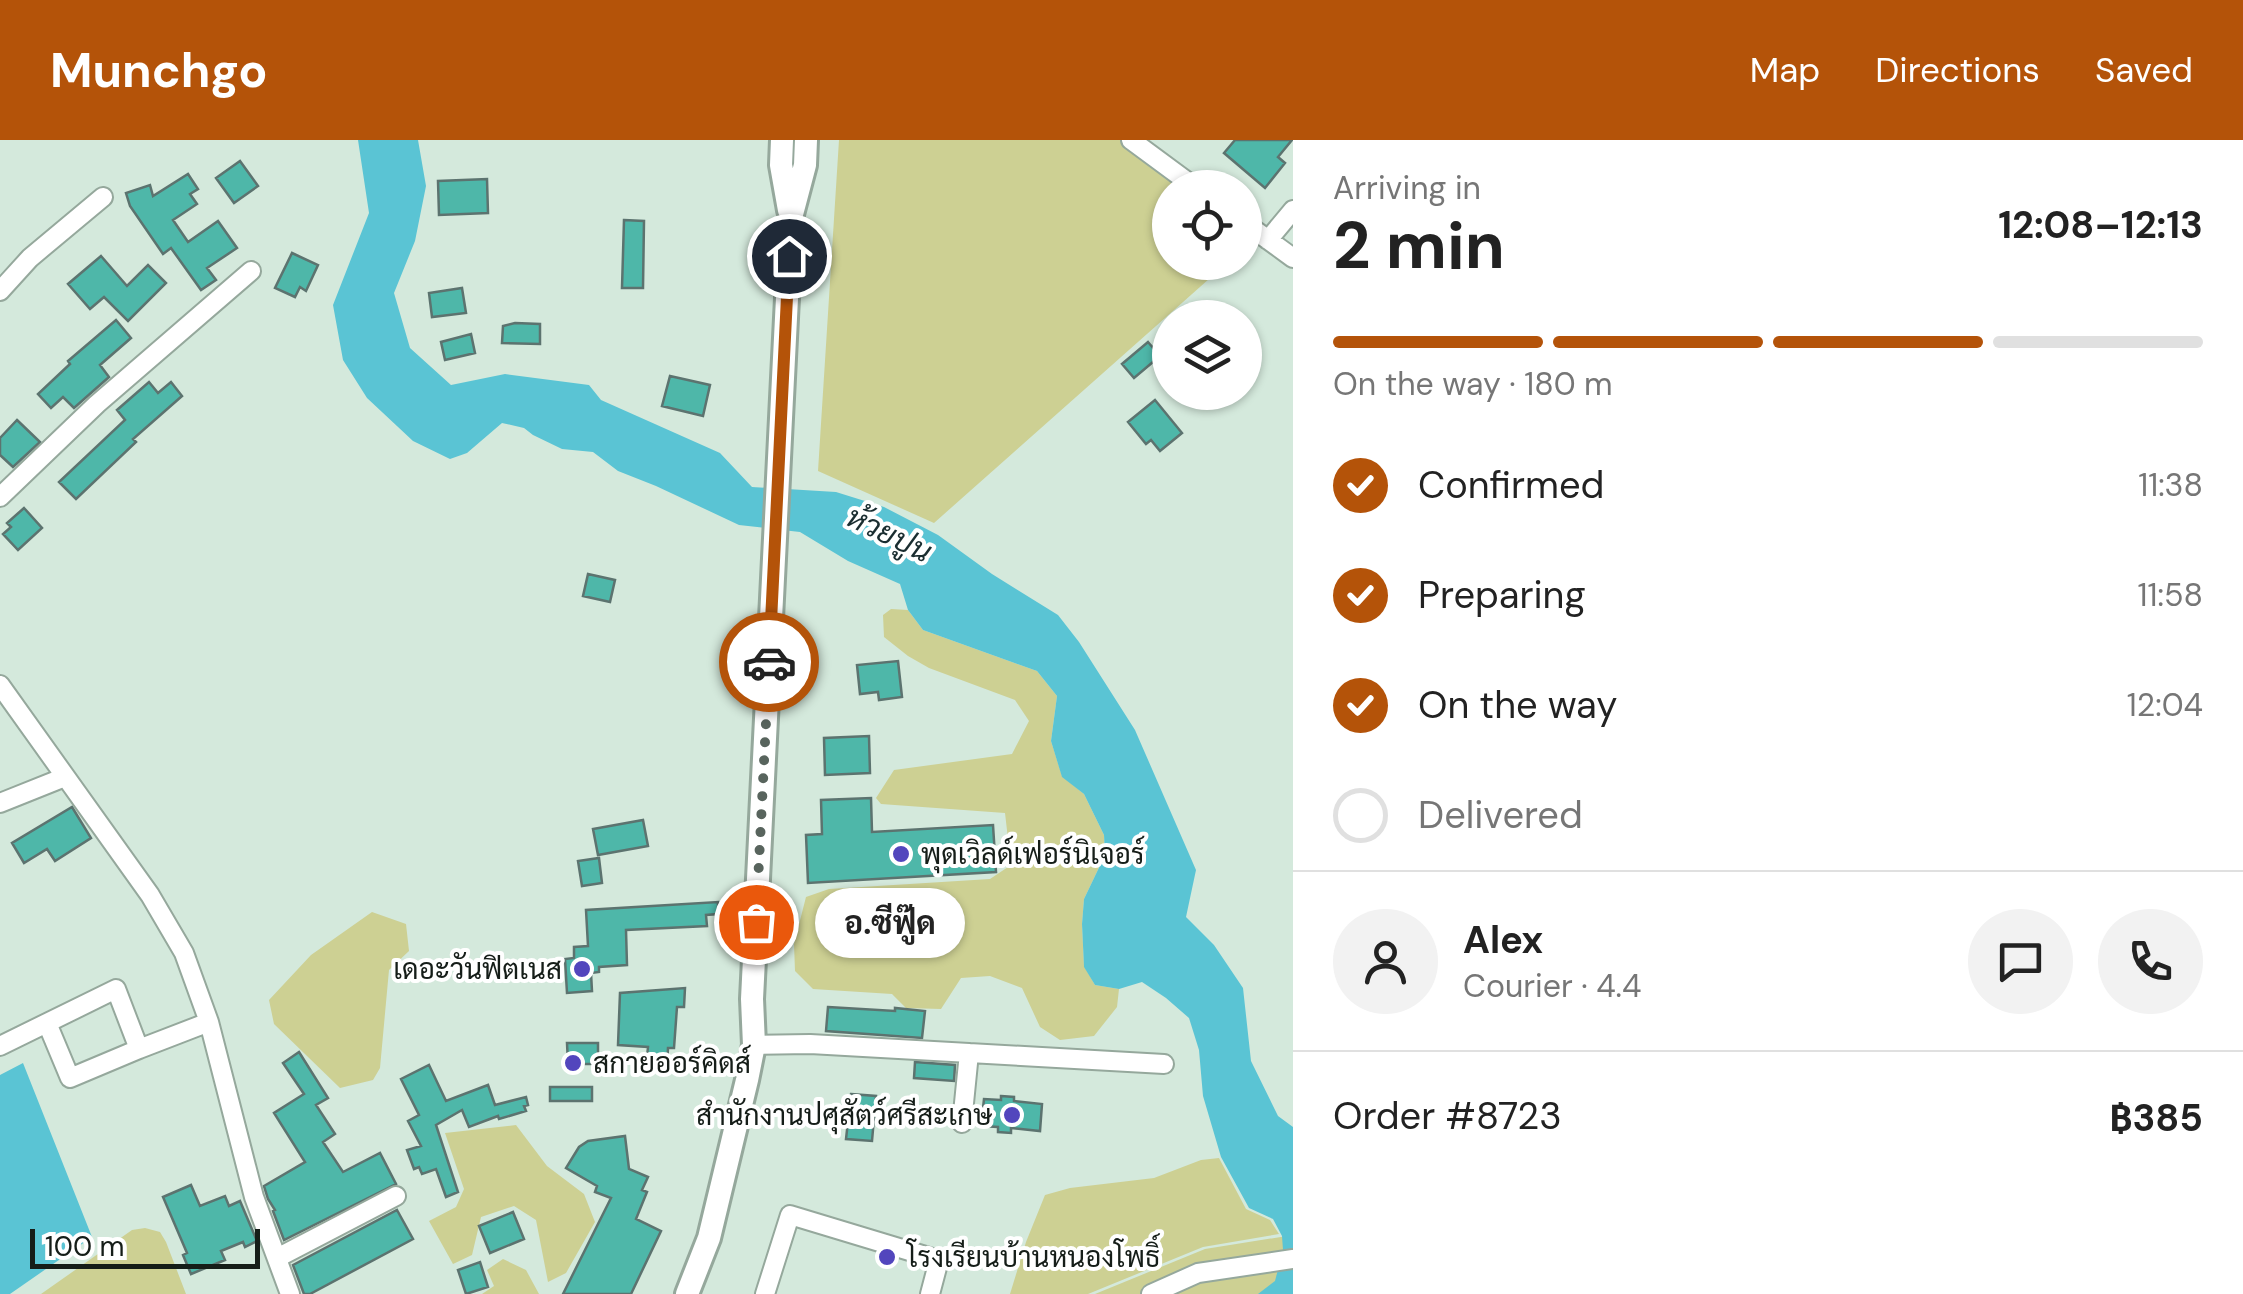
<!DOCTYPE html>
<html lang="en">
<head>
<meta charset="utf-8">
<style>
	:root { --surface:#fff; --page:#f2f2f2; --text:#222; --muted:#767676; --line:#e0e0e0; --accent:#b45309 }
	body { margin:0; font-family:"DM Sans",Sarabun,sans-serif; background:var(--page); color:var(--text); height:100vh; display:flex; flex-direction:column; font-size:38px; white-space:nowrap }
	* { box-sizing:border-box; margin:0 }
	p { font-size:32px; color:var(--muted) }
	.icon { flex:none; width:55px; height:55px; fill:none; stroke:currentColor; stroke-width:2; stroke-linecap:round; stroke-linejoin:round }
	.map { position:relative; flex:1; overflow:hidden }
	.sheet { display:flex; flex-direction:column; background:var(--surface); width:950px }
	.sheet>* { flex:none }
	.tools { position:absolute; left:1152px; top:30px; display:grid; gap:20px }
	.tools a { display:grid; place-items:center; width:110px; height:110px; border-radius:50%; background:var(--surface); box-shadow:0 2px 8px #0004; font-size:50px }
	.scale { position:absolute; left:30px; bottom:25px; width:230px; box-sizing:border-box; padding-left:10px; border:5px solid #151d18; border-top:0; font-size:28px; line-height:35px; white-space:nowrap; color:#151d18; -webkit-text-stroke:8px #fff; paint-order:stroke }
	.pin { position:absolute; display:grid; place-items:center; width:85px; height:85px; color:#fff; margin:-42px; border:5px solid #fff; border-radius:50%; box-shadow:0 2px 10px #0007 }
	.courier { position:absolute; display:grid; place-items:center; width:100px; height:100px; margin:-50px; border:8px solid #b45309; border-radius:50%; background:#fff; color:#222; box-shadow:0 2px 12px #0007 }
	.bubble { position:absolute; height:70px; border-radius:35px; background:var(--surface); box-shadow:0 2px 8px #0004; font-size:32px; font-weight:700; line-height:70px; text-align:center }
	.headline em { font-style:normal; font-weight:700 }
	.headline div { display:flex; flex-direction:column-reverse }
	.headline { display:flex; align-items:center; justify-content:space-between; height:170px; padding:0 40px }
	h1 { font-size:65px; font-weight:700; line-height:75px }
	.bar { display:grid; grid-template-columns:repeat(4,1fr); gap:15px 10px; align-content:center; height:120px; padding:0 40px }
	.bar i { height:12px; border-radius:8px; background:var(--line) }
	.bar .selected { background:var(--accent) }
	.bar p { grid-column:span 4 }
	.line { display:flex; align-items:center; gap:25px; padding:0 40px; border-top:2px solid var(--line) }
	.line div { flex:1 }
	.round { display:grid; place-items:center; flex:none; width:105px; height:105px; border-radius:52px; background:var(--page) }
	ol { padding:0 40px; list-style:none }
	li { display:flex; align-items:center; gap:30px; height:110px }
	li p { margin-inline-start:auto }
	li .icon { padding:10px; border-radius:50%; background:var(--accent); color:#fff; stroke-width:4 }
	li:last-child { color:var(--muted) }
	li i { width:55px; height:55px; border:5px solid var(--line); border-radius:50% }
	header { display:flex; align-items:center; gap:60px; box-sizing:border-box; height:140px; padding:0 50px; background:var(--accent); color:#fff }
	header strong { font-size:48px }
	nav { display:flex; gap:55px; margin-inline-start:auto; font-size:35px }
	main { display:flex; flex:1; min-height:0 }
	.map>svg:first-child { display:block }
	.green { fill:#cdd093 }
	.water { fill:#5ac4d4 }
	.building { fill:#4eb7a9; stroke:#5c736f; stroke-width:2.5 }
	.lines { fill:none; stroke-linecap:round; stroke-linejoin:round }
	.minor-casing { stroke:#95a89c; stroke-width:22 }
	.major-casing { stroke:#95a89c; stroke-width:28 }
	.minor { stroke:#fff; stroke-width:18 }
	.major { stroke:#fff; stroke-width:22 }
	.done { stroke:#58645d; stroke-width:10; stroke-dasharray:0 18 }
	.route { stroke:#b45309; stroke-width:12 }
	.poi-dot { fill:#5246bd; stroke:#fff; stroke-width:4 }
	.labels { text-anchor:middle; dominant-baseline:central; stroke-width:8; stroke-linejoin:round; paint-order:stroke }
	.poi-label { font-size:28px; fill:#151d18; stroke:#fff; text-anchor:start }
	.water-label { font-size:30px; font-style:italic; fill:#1a2d30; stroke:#fff }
</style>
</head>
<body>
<header>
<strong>Munchgo</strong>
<nav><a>Map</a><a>Directions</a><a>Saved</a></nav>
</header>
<main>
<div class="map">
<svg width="1293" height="1154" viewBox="0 0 1293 1154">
	<rect width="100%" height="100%" fill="#d4e9dc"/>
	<path class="green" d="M839,0H1120L1185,47L1170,48V122L1227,123L934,383L818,331Z
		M891,469L908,470L923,490L1037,531L1057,556L1051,601L1062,636L1084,654L1104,695L1105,715L1084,759L1082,784L1084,826L1095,845L1119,849L1117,867L1094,896L1060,900L1040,887L1022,848L990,836L961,838L941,869L906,868L892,854L813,849L795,831L794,804L806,757L829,749L990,739L1011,725L1005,673L881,664L876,658L894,630L1012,614L1029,581L1015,560L929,528L908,516L884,497L883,475Z
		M372,772L406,784L409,811L389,830L380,928L373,940L340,948L274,884L269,860L311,815Z
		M516,985L547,1026L584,1054L595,1082L566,1133L548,1142L536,1080L514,1066L481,1077L472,1115L453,1124L429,1081L456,1067L464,1049L445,993Z
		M1219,1018L1246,1069L1270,1080L1279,1094L1203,1107L1088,1154H1010L1026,1102L1045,1055L1070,1048L1154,1038L1201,1020Z
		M145,1088L160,1092L166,1102L186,1154H41L132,1090Z
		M1293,1095V1154H1095L1205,1109Z
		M503,1119L526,1130L539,1154H482L494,1146L487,1130Z"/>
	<path class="water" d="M358,0H418L426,46L415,101L394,153L410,208L451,245L505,234L589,245L601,260L720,313L752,347L836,352L884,367L938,395L992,434L1058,475L1079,502L1135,590L1196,730L1186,777L1214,805L1243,848L1251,921L1278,976L1293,987V1154H1258L1275,1141L1283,1110L1282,1096L1273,1079L1249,1068L1221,1017L1203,956L1199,910L1189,878L1166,858L1142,842L1119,849L1095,845L1084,827L1082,784L1084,759L1105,715L1104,695L1084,654L1062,637L1051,601L1057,556L1037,531L923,490L908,470L900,444L848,421L800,392L739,385L656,346L618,331L593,312L562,309L533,295L524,288L502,283L467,313L450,319L413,301L367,258L343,220L333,165L369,73Z
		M23,923L92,1097L10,1154H0V935Z"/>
	<path class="building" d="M1235,0H1292L1278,17L1285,23L1265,48L1224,13Z
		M240,21L258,46L234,63L216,38Z
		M188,34L198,49L190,54L197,64L173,80L188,102L218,81L237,108L207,128L216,140L201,150L171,108L163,114L130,66L126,53L150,45L153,56Z
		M487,39L488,73L439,75L438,41Z
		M624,80L644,81L643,148H622Z
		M292,113L318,125L306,151L300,147L295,157L275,148Z
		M101,116L127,146L148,125L166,143L128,181L104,157L90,169L68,144Z
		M462,148L466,173L432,177L429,153Z
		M116,180L131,198L100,225L109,237L74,268L63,257L51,268L38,254L70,224L68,221Z
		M515,183L540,184V204L502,203L503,186Z
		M471,194L475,213L445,220L441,202Z
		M1148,202L1160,216L1134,238L1122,224Z
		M670,236L710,245L703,276L662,266Z
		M149,242L158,253L171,242L182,256L133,299L136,302L76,359L59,342L125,280L117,270Z
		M1155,260L1182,293L1160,311L1151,300L1146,304L1128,282Z
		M17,280L40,302L13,327L0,315V298Z
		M24,368L42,388L18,410L3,394L11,387L7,383Z
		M588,434L615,440L610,462L583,456Z
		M898,521L902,557L879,560L878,552L860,554L857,525Z
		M869,596L870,633L825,635L824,598Z
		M871,658L872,692L993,685L996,732L808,743L806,695L822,694L821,660Z
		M72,667L91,698L55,721L47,709L24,723L12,703Z
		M643,680L648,706L598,715L593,689Z
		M599,718L602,743L582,746L578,721Z
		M718,762V774L706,775L707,786L626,790L627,825L599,827V832L591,833L592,851L567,853L565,819L574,818V807L588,806L586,770Z
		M685,848L684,867H677L674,908H668L667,928L646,927L648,907L618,905L620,853Z
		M828,867L895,871V868L925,871L922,898L826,891Z
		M567,903H598V924H568Z
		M299,912L328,958L316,965L335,994L323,1002L343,1032L380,1013L396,1044L284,1100L273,1071L275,1070L268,1059L264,1046L305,1022L274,973L304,954L283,923Z
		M915,922L955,925L954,941L914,938Z
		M429,925L446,961L488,945L495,965L526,957L528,965L524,966L526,971L499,979L498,976L469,987L462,970L436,985L458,1052L446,1057L436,1029L422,1034L419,1027L414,1029L407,1010L421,1006L408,981L419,975L401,939Z
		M550,947H592V961H550Z
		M851,954L876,956L872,1001L846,999Z
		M1001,956L1014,957V961L1042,964L1040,991L1011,988V993L998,992V987L981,986L984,959L1001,960Z
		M625,996L629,1029L648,1037L642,1050L647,1052L636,1079L661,1091L631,1154H563L611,1058L595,1052L597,1046L566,1028L579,1007L588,1001Z
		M191,1045L200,1066L225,1056L229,1066L240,1061L257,1101L245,1107L243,1102L221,1111L225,1120L191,1134L183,1115L187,1113L163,1057Z
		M397,1070L413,1099L310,1154H304L293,1125Z
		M513,1072L524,1099L490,1113L479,1086Z
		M480,1122L488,1147L466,1154L458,1130Z"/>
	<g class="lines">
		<g class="minor-casing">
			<path id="minor" d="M1131,0L1196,48
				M1245,83L1293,118
				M1268,100L1293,70
				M0,151L30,118L103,57
				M0,357L97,264L251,131
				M0,545L150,755L184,813L209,882L254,1057L290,1154
				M0,663L65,637
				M754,905L810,904L1164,924
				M0,906L116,849L139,909L70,938L47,883
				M139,909L209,882
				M962,983L969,913
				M277,1118L396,1056
				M765,1154L790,1075L939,1120L930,1154
				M1151,1154L1198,1133L1293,1119"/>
		</g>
		<g class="major-casing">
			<path id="major" d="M782,0L781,25L789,70
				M687,1154L709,1098L747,940L754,905L752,859L791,78L805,25L806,0"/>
		</g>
		<use href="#minor" class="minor"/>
		<use href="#major" class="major"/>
	</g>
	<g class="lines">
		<path class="done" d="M756,782L769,522"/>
		<path class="route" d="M769,522L789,116"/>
	</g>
	<g class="poi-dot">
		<circle cx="901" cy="714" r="10"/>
		<circle cx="582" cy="829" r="10"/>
		<circle cx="573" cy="923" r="10"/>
		<circle cx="1012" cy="975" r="10"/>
		<circle cx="887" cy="1117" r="10"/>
	</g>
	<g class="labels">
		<g class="poi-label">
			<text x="921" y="714">พุดเวิลด์เฟอร์นิเจอร์</text>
			<text x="562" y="829" text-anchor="end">เดอะวันฟิตเนส</text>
			<text x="593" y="923">สกายออร์คิดส์</text>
			<text x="992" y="975" text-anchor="end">สำนักงานปศุสัตว์ศรีสะเกษ</text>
			<text x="907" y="1117">โรงเรียนบ้านหนองโพธิ์</text>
		</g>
		<g class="water-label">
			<text transform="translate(889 394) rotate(26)">ห้วยปูน</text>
		</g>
	</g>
</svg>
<div class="tools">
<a><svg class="icon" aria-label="locate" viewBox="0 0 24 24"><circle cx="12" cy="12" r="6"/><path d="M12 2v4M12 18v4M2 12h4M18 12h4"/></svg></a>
<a><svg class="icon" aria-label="layers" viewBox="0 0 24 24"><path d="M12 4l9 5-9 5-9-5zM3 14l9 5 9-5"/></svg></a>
</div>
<div class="scale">100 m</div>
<div class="pin" style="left:756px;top:782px;background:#ea580c"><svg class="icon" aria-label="bag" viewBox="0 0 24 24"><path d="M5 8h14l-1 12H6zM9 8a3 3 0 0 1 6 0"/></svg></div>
<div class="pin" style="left:789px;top:116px;background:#1f2937"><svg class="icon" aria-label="home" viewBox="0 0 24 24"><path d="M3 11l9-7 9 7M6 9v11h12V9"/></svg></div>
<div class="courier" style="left:769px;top:522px"><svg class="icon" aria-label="car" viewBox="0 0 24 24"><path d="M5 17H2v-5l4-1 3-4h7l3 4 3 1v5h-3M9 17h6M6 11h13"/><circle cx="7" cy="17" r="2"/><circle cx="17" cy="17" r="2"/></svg></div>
<div class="bubble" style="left:815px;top:748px;width:150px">อ.ซีฟู๊ด</div>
</div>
<section class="sheet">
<div class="headline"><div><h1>2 min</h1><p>Arriving in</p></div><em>12:08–12:13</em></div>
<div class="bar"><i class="selected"></i><i class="selected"></i><i class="selected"></i><i></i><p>On the way · 180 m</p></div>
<ol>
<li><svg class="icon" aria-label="check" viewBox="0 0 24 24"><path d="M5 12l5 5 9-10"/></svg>Confirmed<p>11:38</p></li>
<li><svg class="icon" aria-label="check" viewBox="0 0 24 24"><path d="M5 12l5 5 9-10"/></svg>Preparing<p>11:58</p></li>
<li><svg class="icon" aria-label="check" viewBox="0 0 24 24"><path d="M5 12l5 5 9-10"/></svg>On the way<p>12:04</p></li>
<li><i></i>Delivered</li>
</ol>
<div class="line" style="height:180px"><a class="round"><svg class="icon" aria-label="person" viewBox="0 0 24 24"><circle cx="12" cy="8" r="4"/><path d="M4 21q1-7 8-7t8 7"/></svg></a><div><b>Alex</b><p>Courier · 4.4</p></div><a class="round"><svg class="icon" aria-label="chat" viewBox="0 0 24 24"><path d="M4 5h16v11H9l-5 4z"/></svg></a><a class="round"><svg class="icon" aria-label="phone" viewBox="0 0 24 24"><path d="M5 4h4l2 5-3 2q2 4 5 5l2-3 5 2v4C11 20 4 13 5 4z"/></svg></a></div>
<div class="line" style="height:130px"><div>Order #8723</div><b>฿385</b></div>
</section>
</main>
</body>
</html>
